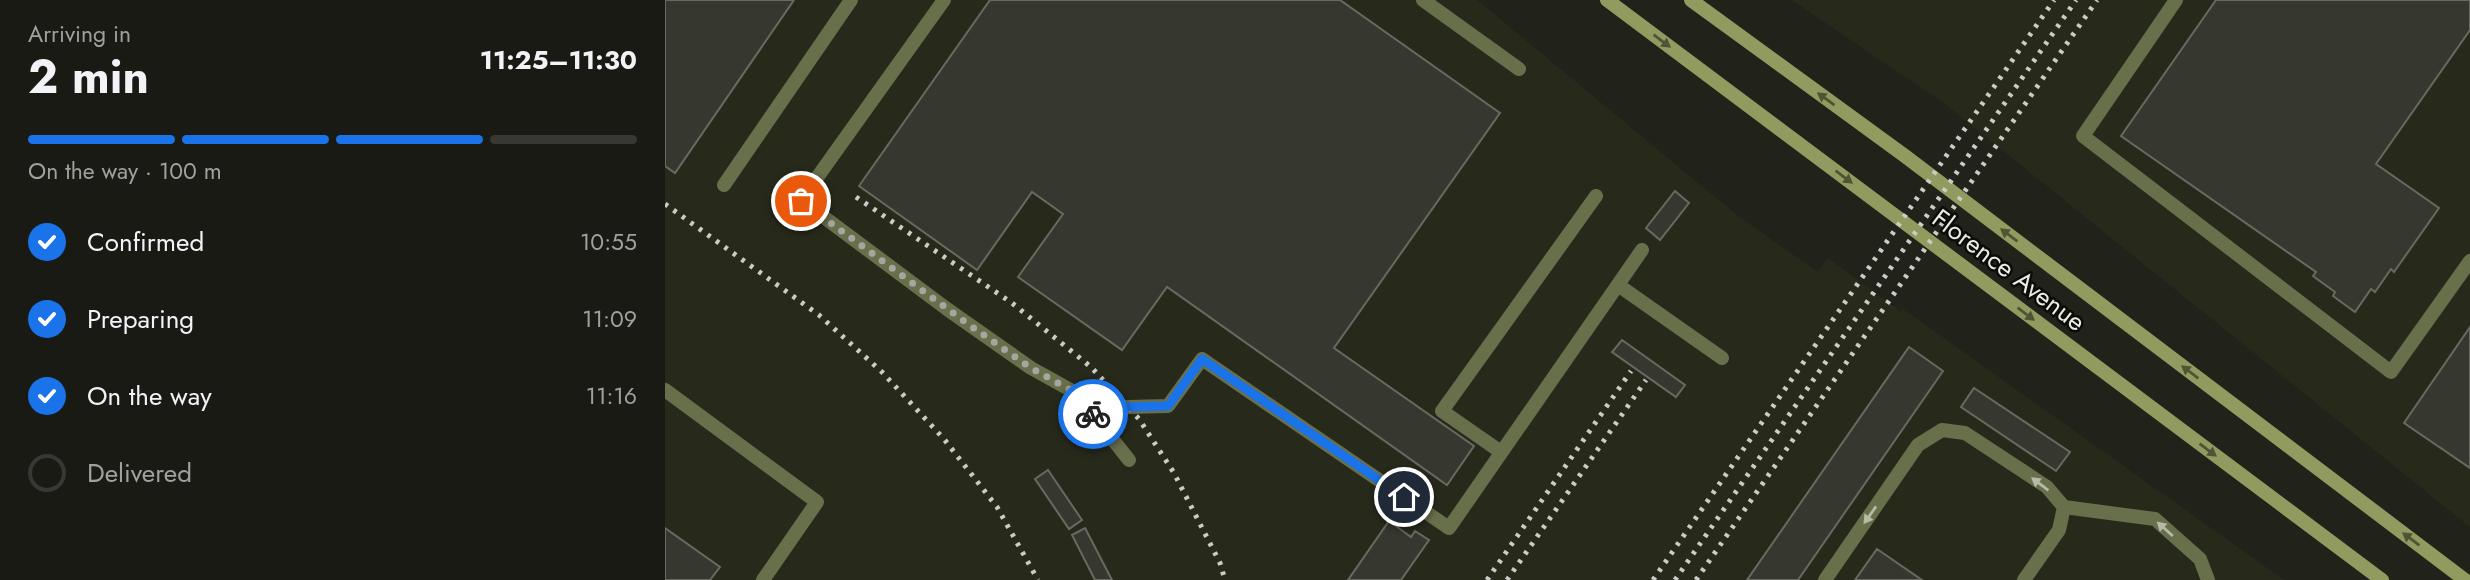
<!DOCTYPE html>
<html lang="en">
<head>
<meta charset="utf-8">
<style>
	:root { --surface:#191a14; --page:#262722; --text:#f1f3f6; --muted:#9fa1a0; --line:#373834; --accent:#1a73e8 }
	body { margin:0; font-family:Jost,sans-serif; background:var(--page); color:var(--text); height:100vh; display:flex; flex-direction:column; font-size:26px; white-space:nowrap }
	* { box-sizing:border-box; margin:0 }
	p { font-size:23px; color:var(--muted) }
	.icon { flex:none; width:38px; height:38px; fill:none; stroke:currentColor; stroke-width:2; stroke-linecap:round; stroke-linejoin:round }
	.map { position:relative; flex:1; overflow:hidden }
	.drawer { display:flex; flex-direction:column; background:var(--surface); width:665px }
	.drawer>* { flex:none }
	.pin { position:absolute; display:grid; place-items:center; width:60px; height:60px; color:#fff; margin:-30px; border:4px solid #fff; border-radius:50%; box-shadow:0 2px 7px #0007 }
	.courier { position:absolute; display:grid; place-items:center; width:70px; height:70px; margin:-35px; border:5px solid #1a73e8; border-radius:50%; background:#fff; color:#222; box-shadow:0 2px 9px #0007 }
	.headline em { font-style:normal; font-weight:700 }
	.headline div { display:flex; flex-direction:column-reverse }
	.headline { display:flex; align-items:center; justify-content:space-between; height:119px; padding:0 28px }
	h1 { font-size:46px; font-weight:700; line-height:52px }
	.bar { display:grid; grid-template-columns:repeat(4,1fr); gap:10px 7px; align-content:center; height:84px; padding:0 28px }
	.bar i { height:9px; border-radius:5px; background:var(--line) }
	.bar .active { background:var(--accent) }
	.bar p { grid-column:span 4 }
	ol { padding:0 28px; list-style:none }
	li { display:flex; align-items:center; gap:21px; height:77px }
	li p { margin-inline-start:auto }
	li .icon { padding:7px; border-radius:50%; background:var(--accent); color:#fff; stroke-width:4 }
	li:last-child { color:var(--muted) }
	li i { width:38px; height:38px; border:4px solid var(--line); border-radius:50% }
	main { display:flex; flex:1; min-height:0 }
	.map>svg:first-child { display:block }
	.built { fill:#272a1b }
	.building { fill:#36382f; stroke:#686a60; stroke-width:2 }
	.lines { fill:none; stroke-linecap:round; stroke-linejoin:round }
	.service { stroke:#686f4b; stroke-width:14 }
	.secondary { stroke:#919b60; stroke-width:14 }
	.rail { stroke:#caccc5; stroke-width:5; stroke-dasharray:3.5 7; stroke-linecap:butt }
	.oneway { fill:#4e5434 }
	.oneway2 { fill:#b6baa8 }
	.done { stroke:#a4a69f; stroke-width:7; stroke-dasharray:0 12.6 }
	.route { stroke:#1a73e8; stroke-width:9 }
	.labels { text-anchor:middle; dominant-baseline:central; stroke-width:5; stroke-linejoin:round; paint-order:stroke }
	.street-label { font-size:26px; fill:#eaece6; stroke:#0b0c08 }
</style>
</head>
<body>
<main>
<section class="drawer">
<div class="headline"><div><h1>2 min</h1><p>Arriving in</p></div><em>11:25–11:30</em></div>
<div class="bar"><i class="active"></i><i class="active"></i><i class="active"></i><i></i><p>On the way · 100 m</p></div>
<ol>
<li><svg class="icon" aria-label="check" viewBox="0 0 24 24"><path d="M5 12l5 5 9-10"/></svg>Confirmed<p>10:55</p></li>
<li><svg class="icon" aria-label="check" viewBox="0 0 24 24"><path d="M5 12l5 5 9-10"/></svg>Preparing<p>11:09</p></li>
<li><svg class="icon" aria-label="check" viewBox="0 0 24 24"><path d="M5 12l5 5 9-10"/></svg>On the way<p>11:16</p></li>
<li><i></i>Delivered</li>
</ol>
</section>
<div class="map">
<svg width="1805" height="580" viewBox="0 0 1805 580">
	<rect width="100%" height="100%" fill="#21231a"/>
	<path class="built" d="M0,0H812L1073,216L1153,272L1163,258L1234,310L1236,312L1238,309L1619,580H0Z
		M1127,0H1805V527L1280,104Z"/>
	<path class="building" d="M0,0H129L10,173L0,166Z
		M325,0H675L835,113L669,348L809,446L782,485L502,287L457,350L353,277L398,214L367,192L312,270L194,186Z
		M1551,0H1805V30L1711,164L1774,208L1729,272L1726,269L1710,292L1706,289L1690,312L1668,296L1670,292L1648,276L1651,272L1456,136Z
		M1010,191L1024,203L995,240L981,228Z
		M1805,327V468L1739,423Z
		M957,340L1020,385L1011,397L947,352Z
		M1244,347L1278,371L1133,580H1082Z
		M1309,388L1405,452L1391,471L1296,407Z
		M383,470L417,520L404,529L370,479Z
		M724,521L746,537L750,531L764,540L736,580H683Z
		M0,528L55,567L45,580H0Z
		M420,528L447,580H430L407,535Z
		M1212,549L1257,580H1190Z"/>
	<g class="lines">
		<path class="service" d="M279,0L136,200L282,309L366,368L411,393L464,460
			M758,0L854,69
			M1511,0L1418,136L1726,372L1805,261
			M59,185L186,0
			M953,285L1057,358
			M0,390L152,502L98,580
			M431,419L463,407L503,406L537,359L784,528L977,250
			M836,452L777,411L931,196
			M1399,507L1490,519L1535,559L1543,580
			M1160,580L1253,445L1277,430L1300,433L1382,487L1399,507L1394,530L1359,580"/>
		<path class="secondary" d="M942,0L1717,580
			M1026,0L1240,156L1800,580"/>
		<path class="rail" d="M191,197L347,303L426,367L474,419L509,473L555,563L560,580
			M0,204L154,315L217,372L279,439L332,507L373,580
			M822,580L966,371
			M842,580L981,380
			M988,580L1389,0
			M1010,580L1411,0
			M1031,580L1432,0"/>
	</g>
	<defs><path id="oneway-solid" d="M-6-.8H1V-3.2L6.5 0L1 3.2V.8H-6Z" transform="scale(1.75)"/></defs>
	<g class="oneway">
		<use href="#oneway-solid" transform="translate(997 41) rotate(37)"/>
		<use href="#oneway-solid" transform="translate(1161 99) rotate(-144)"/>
		<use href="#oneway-solid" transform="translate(1179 177) rotate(37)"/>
		<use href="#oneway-solid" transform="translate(1344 235) rotate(-143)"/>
		<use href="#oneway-solid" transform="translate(1361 314) rotate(37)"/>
		<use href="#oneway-solid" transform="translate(1525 372) rotate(-143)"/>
		<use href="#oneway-solid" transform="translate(1543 450) rotate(37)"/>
		<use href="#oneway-solid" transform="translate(1746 539) rotate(-143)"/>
	</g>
	<g class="oneway2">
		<use href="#oneway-solid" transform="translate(1375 484) rotate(-143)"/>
		<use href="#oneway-solid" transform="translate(1205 515) rotate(125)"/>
		<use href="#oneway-solid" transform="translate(1500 529) rotate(-138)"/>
	</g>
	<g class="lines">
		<path class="done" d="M136,201L303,324L366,368L411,393L428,414"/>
		<path class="route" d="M428,414L431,419L463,407L503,406L537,359L739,497"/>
	</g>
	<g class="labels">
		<g class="street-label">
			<text transform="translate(1344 270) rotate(37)">Florence Avenue</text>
		</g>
	</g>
</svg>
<div class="pin" style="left:136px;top:201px;background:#ea580c"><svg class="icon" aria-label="bag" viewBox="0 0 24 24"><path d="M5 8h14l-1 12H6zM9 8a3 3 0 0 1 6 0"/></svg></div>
<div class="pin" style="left:739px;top:497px;background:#1f2937"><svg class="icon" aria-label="home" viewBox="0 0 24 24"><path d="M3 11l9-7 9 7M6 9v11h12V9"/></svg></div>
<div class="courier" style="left:428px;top:414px"><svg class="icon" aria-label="bike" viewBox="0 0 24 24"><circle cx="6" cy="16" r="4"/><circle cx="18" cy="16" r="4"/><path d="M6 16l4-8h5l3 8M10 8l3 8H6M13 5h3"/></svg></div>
</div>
</main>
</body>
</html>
